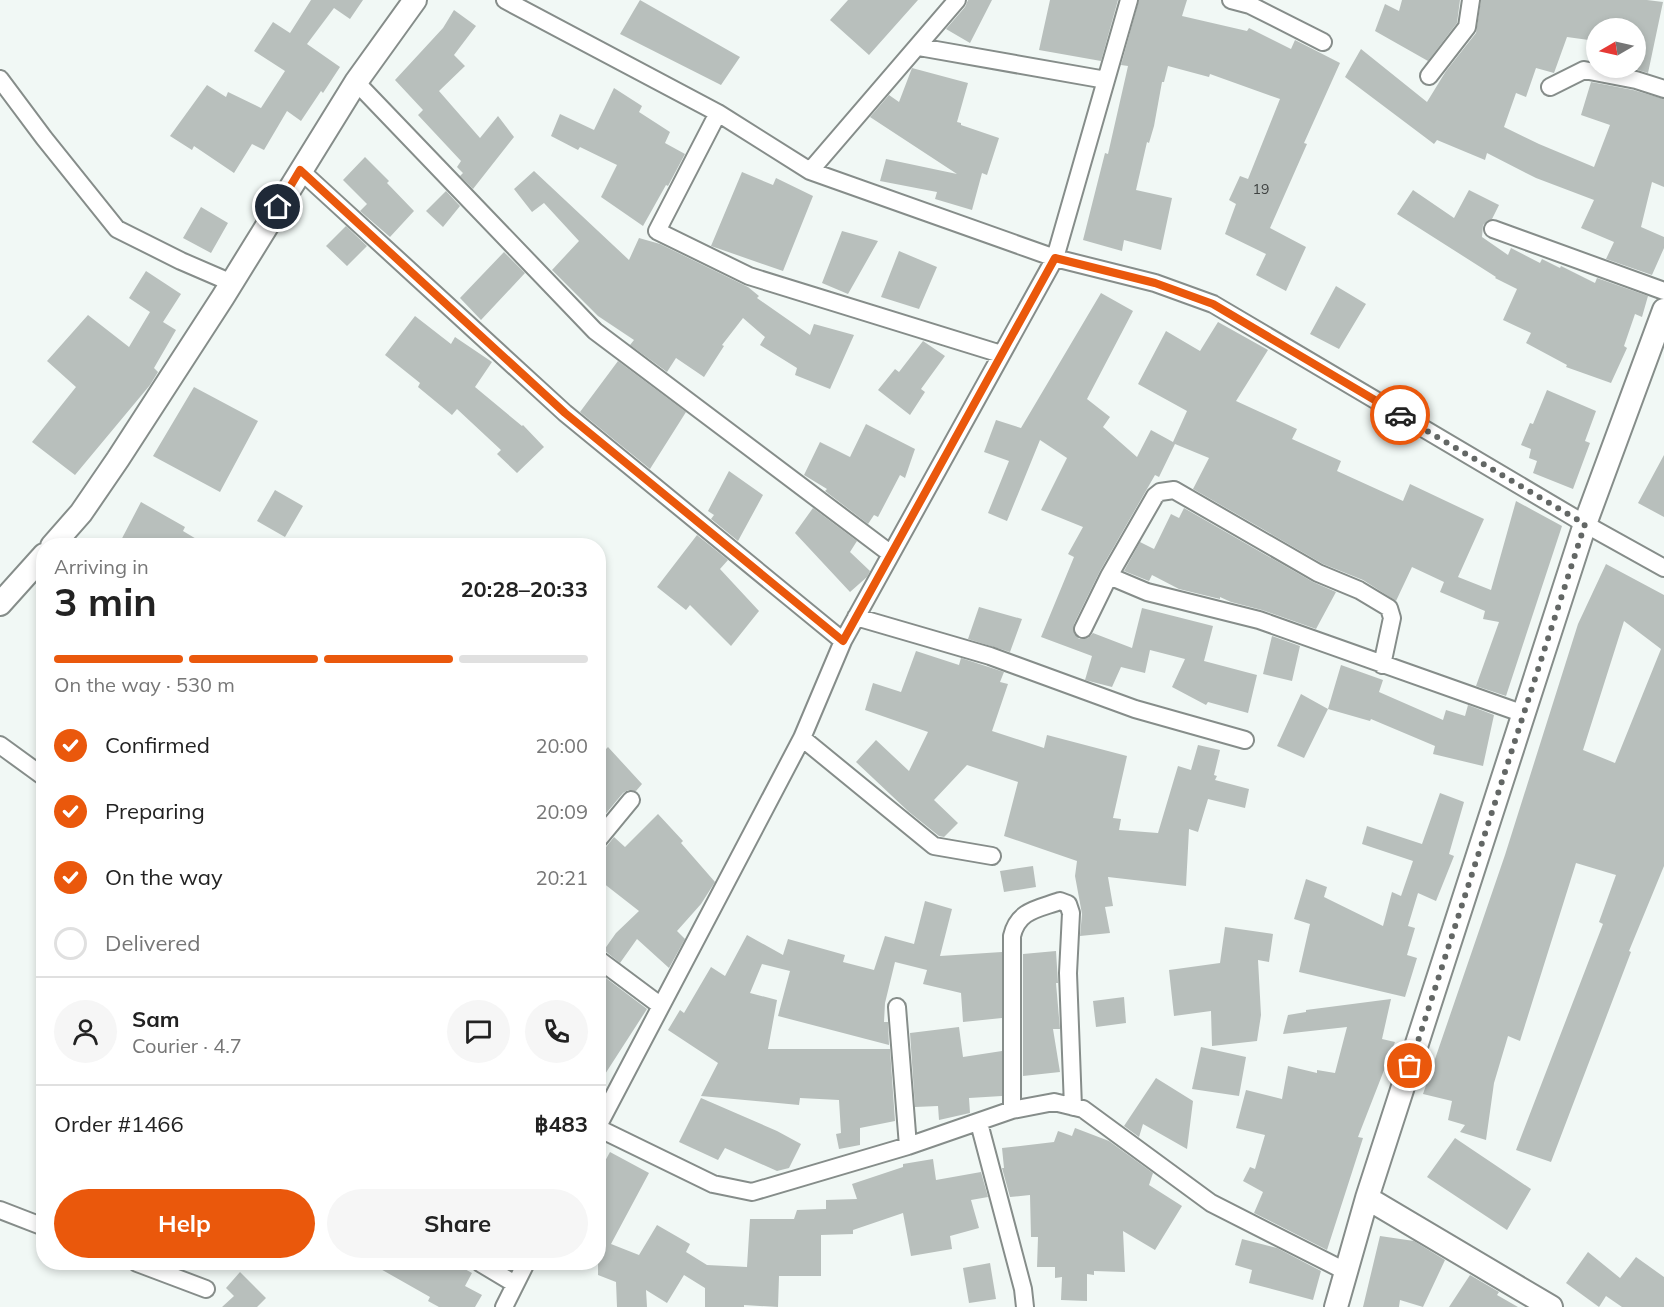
<!DOCTYPE html>
<html lang="en">
<head>
<meta charset="utf-8">
<style>
	:root { --surface:#fff; --page:#f6f6f6; --text:#222; --muted:#767676; --line:#e0e0e0; --accent:#ea580c }
	body { margin:0; font-family:Mulish,sans-serif; background:var(--page); color:var(--text); height:100vh; display:flex; flex-direction:column; font-size:22px; white-space:nowrap }
	* { box-sizing:border-box; margin:0 }
	p { font-size:20px; color:var(--muted) }
	.icon { flex:none; width:33px; height:33px; fill:none; stroke:currentColor; stroke-width:2; stroke-linecap:round; stroke-linejoin:round }
	.map { position:relative; flex:1; overflow:hidden }
	.sheet { position:absolute; left:36px; top:538px; width:570px; height:732px; display:flex; flex-direction:column; background:var(--surface); border-radius:24px; box-shadow:0 3px 9px #0003 }
	.sheet>* { flex:none }
	.needle { width:39px; rotate:261deg }
	.controls { position:absolute; left:1586px; top:18px; display:grid; gap:12px }
	.controls a { display:grid; place-items:center; width:60px; height:60px; border-radius:50%; background:var(--surface); box-shadow:0 3px 9px #0003; font-size:30px }
	.pin { position:absolute; display:grid; place-items:center; width:51px; height:51px; color:#fff; margin:-26px; border:3px solid #fff; border-radius:50%; box-shadow:0 2px 6px #0007 }
	.courier { position:absolute; display:grid; place-items:center; width:60px; height:60px; margin:-30px; border:4px solid #ea580c; border-radius:50%; background:#fff; color:#222; box-shadow:0 2px 8px #0007 }
	.head em { font-style:normal; font-weight:700 }
	.head div { display:flex; flex-direction:column-reverse }
	.head { display:flex; align-items:center; justify-content:space-between; height:102px; padding:0 18px }
	h1 { font-size:39px; font-weight:700; line-height:45px }
	.bar { display:grid; grid-template-columns:repeat(4,1fr); gap:9px 6px; align-content:center; height:72px; padding:0 18px }
	.bar i { height:8px; border-radius:4px; background:var(--line) }
	.bar .current { background:var(--accent) }
	.bar p { grid-column:span 4 }
	.line { display:flex; align-items:center; gap:15px; padding:0 18px; border-top:2px solid var(--line) }
	.line div { flex:1 }
	.round { display:grid; place-items:center; flex:none; width:63px; height:63px; border-radius:32px; background:var(--page) }
	ol { padding:0 18px; list-style:none }
	li { display:flex; align-items:center; gap:18px; height:66px }
	li p { margin-inline-start:auto }
	li .icon { padding:6px; border-radius:50%; background:var(--accent); color:#fff; stroke-width:4 }
	li:last-child { color:var(--muted) }
	li i { width:33px; height:33px; border:3px solid var(--line); border-radius:50% }
	.action { display:flex; gap:12px; margin-top:auto; padding:12px 18px }
	.action a { flex:1; height:69px; border-radius:36px; background:var(--accent); color:#fff; font-size:24px; font-weight:700; line-height:69px; text-align:center }
	.action a+a { background:var(--page); color:var(--text) }
	.map>svg:first-child { display:block }
	.building { fill:#b8bfbc; fill-rule:evenodd }
	.lines { fill:none; stroke-linecap:round; stroke-linejoin:round }
	.street-casing { stroke:#868d8a; stroke-width:20 }
	.secondary-casing { stroke:#868d8a; stroke-width:26 }
	.street { stroke:#fff; stroke-width:16 }
	.secondary { stroke:#fff; stroke-width:22 }
	.done { stroke:#636765; stroke-width:6; stroke-dasharray:0 10.8 }
	.route { stroke:#ea580c; stroke-width:8 }
	.labels { text-anchor:middle; dominant-baseline:central; stroke-width:4.5; stroke-linejoin:round; paint-order:stroke }
	.number-label { font-size:14px; fill:#3f4241 }
</style>
</head>
<body>
<div class="map">
<svg width="1664" height="1307" viewBox="0 0 1664 1307">
	<rect width="100%" height="100%" fill="#f1f8f5"/>
	<path class="building" d="M311,0H363L350,19L334,8L307,44L340,67L323,93L321,91L301,121L287,111L264,150L252,144L234,173L194,146L192,150L170,136L207,85L226,97L228,92L261,108L285,71L254,51L273,22L290,33Z
		M640,0L740,57L721,85L620,34Z
		M848,0H918L869,55L830,20Z
		M968,0H992L970,43L946,29L965,7Z
		M1050,0H1118L1101,61L1039,50Z
		M1139,0H1187L1182,16L1247,31L1249,28L1291,49L1295,40L1340,63L1304,143L1307,144L1270,228L1306,247L1286,291L1256,275L1266,254L1225,234L1236,204L1229,200L1240,176L1248,179L1280,99L1210,74L1209,77L1168,66L1164,82H1162L1154,126L1149,143L1147,142L1136,190L1172,198L1161,250L1124,240L1122,251L1083,240L1105,153L1108,154L1126,75L1128,66L1121,65Z
		M1402,0H1460L1457,23L1428,61L1375,31L1385,4L1399,11Z
		M1481,0H1647L1663,2L1648,73L1635,69V28H1596V41L1567,37L1554,73L1536,68L1526,97L1516,93L1504,127L1539,144L1594,167L1610,125L1581,115L1591,82L1633,90L1664,99V187L1652,182L1641,227L1664,237V248L1652,275L1606,259L1614,242L1581,228L1594,200L1536,178L1487,153L1485,160L1437,140L1434,144L1345,77L1361,49L1427,102L1446,71L1476,33Z
		M454,10L476,26L454,55L465,66L439,91L480,138L498,116L514,137L473,189L460,176L463,173L457,167L461,161L418,115L423,110L395,80L443,28Z
		M912,68L968,83L957,122L961,123V125L999,138L987,175L982,173L972,210L935,199L937,192L880,181L886,159L957,174L870,117L889,95L899,102Z
		M614,88L642,106L639,112L670,132L665,143L685,154L668,186L666,185L643,226L601,197L617,165L580,147L578,150L551,136L560,114L594,130Z
		M365,157L389,181L387,183L414,211L390,237L360,211L367,204L343,180Z
		M534,171L629,260L639,238L660,244L748,287L759,296L757,298L810,335L814,324L854,335L830,389L795,375L797,368L760,345L765,337L743,318L722,345L724,346L704,377L676,358L667,372L630,345L634,340L598,316L552,270L579,241L544,203L532,212L514,189Z
		M742,172L773,185L776,178L813,196L783,271L711,246Z
		M1413,190L1454,218L1469,190L1499,205L1492,219L1483,225L1482,237L1508,255L1511,248L1540,263L1542,259L1560,268L1561,266L1595,283L1597,278L1648,296L1642,317L1635,314L1624,346L1627,348L1611,383L1566,367L1567,365L1526,343L1531,333L1503,320L1517,289L1495,278L1496,277L1397,214Z
		M446,191L460,206L443,227L426,211Z
		M201,207L228,223L211,253L183,238Z
		M346,226L367,246L347,266L326,246Z
		M842,231L878,241L848,294L822,283Z
		M899,251L937,267L919,309L881,297Z
		M504,252L525,273L481,320L460,298Z
		M146,271L181,294L163,322L176,330L154,368L158,372L150,385L75,475L32,442L76,387L47,361L88,315L129,347L150,312L129,298Z
		M1336,286L1366,304L1339,349L1310,334Z
		M1101,293L1133,311L1087,399L1110,417L1103,427L1137,457L1151,430L1173,442L1187,411L1138,384L1166,331L1200,351L1218,322L1268,350L1236,401L1297,429L1292,439L1341,461L1337,471L1403,501L1410,484L1484,519L1458,577L1491,590L1516,501L1562,526L1506,696L1476,686L1499,622L1483,619L1485,611L1440,592L1444,582L1412,567L1396,601L1363,580L1323,564L1193,489L1209,458L1175,444L1159,477L1155,475L1100,571L1074,624L1073,630L1079,639L1088,638L1093,633L1132,648L1142,608L1213,626L1204,661L1257,675L1248,713L1208,702L1206,705L1172,687L1185,659L1150,650L1145,673L1121,667L1112,687L1085,680L1092,656L1041,637L1074,557L1068,554L1083,527L1041,510L1067,458L1040,440L1007,521L988,513L1009,461L984,452L996,420L1021,428Z
		M415,316L451,344L455,337L492,362L475,387L522,426L523,425L544,447L517,473L497,454L501,450L457,409L452,415L418,387L420,383L385,355Z
		M923,341L945,356L921,389L925,392L910,415L878,390L895,369L899,372Z
		M618,361L686,412L650,469L580,412Z
		M194,387L258,421L220,492L153,456Z
		M1547,390L1596,411L1585,441L1590,443L1573,489L1533,473L1537,461L1529,458L1531,449L1521,445L1530,423L1533,424Z
		M866,424L915,449L905,478L900,475L878,517L874,515L868,524L825,491L827,489L804,475L820,442L850,457Z
		M1664,455V517L1638,503Z
		M729,471L763,495L738,541L711,519L714,515L708,511Z
		M275,490L303,506L285,537L257,521Z
		M141,502L185,527L183,531L208,546H118Z
		M813,508L857,541L850,552L870,571L867,577L850,592L795,533Z
		M1184,508L1313,582L1336,592L1316,629L1262,610L1231,602L1220,597V599L1179,589L1152,575L1149,581L1124,571L1140,542L1154,549L1171,514L1179,518Z
		M697,535L728,560L720,569L759,611L731,646L690,605L686,610L657,587Z
		M1606,564L1664,595V866L1629,951L1631,952L1551,1162L1516,1150L1603,924L1599,922L1616,875L1576,863L1520,1041L1508,1036L1494,1083L1486,1140L1460,1132L1465,1125L1448,1120L1452,1101L1423,1094L1505,855L1578,624ZM1624,621L1661,649L1615,763L1583,750Z
		M979,607L1022,619L1010,652L968,639Z
		M1272,636L1300,646L1292,681L1263,674Z
		M916,651L959,665L961,658L1004,672L1000,682L1008,684L992,731L1044,748L1047,735L1127,756L1113,818L1121,819L1119,830L1158,833L1178,766L1191,770L1198,745L1220,750L1214,775L1217,776L1215,780L1249,789L1245,808L1208,799L1198,832L1189,829L1186,886L1108,877L1113,906L1105,907L1110,933L1080,936L1082,914L1075,876L1077,861L1004,836L1018,782L967,765L934,800L958,823L944,837L939,836L909,812L856,762L876,740L909,771L928,732L865,710L873,683L901,692Z
		M1341,665L1383,680L1379,692L1443,720L1446,710L1465,716L1468,705L1494,715L1483,766L1433,754L1435,746L1371,719L1370,721L1328,709Z
		M1301,694L1328,709L1304,758L1277,746Z
		M608,747L642,784L636,791L628,790L623,793L598,823V757Z
		M1440,793L1464,802L1449,854L1454,856L1436,901L1418,893L1408,926L1415,928L1407,955L1417,958L1405,997L1299,972L1310,924L1294,919L1306,879L1327,887L1324,897L1383,926L1392,892L1401,896L1413,861L1362,844L1367,826L1422,844Z
		M658,814L683,841L681,843L715,882L701,904L677,931L685,939L669,968L637,939L620,963L604,950L616,933L639,911L598,879V850L606,847L614,837L625,847Z
		M1033,866L1036,887L1004,892L1000,871Z
		M925,901L952,909L940,956L1002,952V1018L963,1022L961,993L923,984L927,970L895,962L885,1003L884,1022H888L889,1045L778,1016L790,971L762,964L750,993L777,1000L768,1049H890L895,1121L860,1128V1145L839,1149L836,1134L841,1133L839,1100L800,1098L799,1105L701,1096L718,1063L668,1030L680,1010L684,1013L711,967L725,976L747,935L783,955L788,939L845,955L843,962L874,970L885,936L914,944Z
		M1225,927L1273,934L1269,962L1258,960L1261,1015L1257,1041L1212,1046L1211,1011L1174,1016L1169,970L1220,963Z
		M1056,951L1058,983H1056L1060,1029H1053L1060,1072L1023,1076V954Z
		M598,972L647,1009L598,1085Z
		M1124,997L1126,1023L1096,1027L1093,1001Z
		M1391,999L1382,1039L1395,1042L1358,1137L1363,1138L1327,1250L1254,1213L1263,1192L1243,1181L1250,1167L1255,1169L1265,1135L1236,1128L1246,1090L1282,1099L1288,1066L1317,1073V1070L1335,1073L1347,1027L1283,1034L1288,1015L1306,1012V1010Z
		M959,1027L963,1057L1002,1051V1096L969,1098L970,1113L939,1120L938,1106L915,1107L910,1033Z
		M1201,1047L1246,1057L1239,1096L1192,1089Z
		M1156,1078L1193,1101L1187,1149L1143,1124L1139,1137L1124,1126Z
		M701,1098L777,1131L801,1144L789,1168L777,1171L725,1148L718,1160L679,1142Z
		M1075,1128L1109,1141L1153,1173L1149,1185L1182,1206L1155,1250L1123,1231L1125,1272L1094,1271V1275L1087,1274V1301L1061,1300L1062,1277L1055,1278V1267H1037L1038,1237H1031L1030,1195L1010,1197L1002,1168H1004L1002,1148L1054,1142L1058,1131L1072,1136Z
		M1455,1138L1531,1189L1507,1230L1427,1177Z
		M610,1152L649,1173L611,1244L639,1255L657,1225L690,1244L686,1252L707,1265L747,1267L750,1219H794L797,1210L826,1209V1200L857,1199L852,1184L903,1167V1164L933,1159L936,1180L981,1172L988,1197L971,1200L979,1228L950,1236L952,1249L911,1256L903,1213L853,1230V1234L821,1235V1276H779L778,1307L744,1305V1307H705V1288L684,1275L667,1303L646,1290L647,1307H617L616,1282L598,1275V1174Z
		M1380,1236L1414,1241L1445,1260L1423,1307L1400,1300L1399,1307H1363Z
		M1242,1239L1277,1248L1321,1271L1313,1300L1249,1283L1252,1270L1235,1265Z
		M1588,1252L1620,1278L1636,1257L1664,1277V1307H1622L1606,1296L1599,1307L1566,1283Z
		M370,1263H454L472,1273L465,1286L482,1295L475,1307H439L428,1301L430,1297Z
		M990,1263L996,1299L969,1303L963,1268Z
		M240,1272L266,1298L257,1307H222L234,1296L226,1288Z
		M1470,1275L1499,1292L1497,1295L1518,1307H1449Z"/>
	<g class="lines">
		<g class="street-casing">
			<path id="street" d="M505,0L718,113L810,171L1055,258L1155,283L1213,304L1585,524L1664,568
				M1231,0L1250,5L1323,42
				M919,47L1106,80
				M1429,76L1467,27L1471,0
				M0,79L44,138L117,229L181,261L232,283
				M356,82L595,331L891,554
				M1550,87L1584,70L1636,80L1664,89
				M718,113L657,231L749,276L1001,354
				M300,170L565,413L843,641
				M810,171L957,0
				M1493,229L1664,291
				M856,617L990,656L1135,709L1245,740
				M1083,629L1109,576
				M1382,665L1392,618L1389,608L1359,590L1318,573L1174,490L1160,492L1155,496L1109,576L1147,592L1259,620L1524,714
				M802,738L934,846L992,856
				M0,745L44,777
				M598,840L631,800
				M598,959L661,1006
				M897,1007L908,1146
				M1012,1110V936C1018,910 1038,909 1060,901L1068,904L1071,913L1068,973L1073,1107
				M979,1123L1023,1289L1025,1307
				M598,1126L802,738L843,641L1055,258L1129,0
				M598,1128L713,1184L752,1192L908,1146L1012,1110L1054,1102L1083,1109L1211,1203L1345,1271
				M0,1210L44,1227
				M137,1263L206,1289
				M480,1263L515,1284
				M504,1307L526,1263"/>
		</g>
		<g class="secondary-casing">
			<path id="secondary" d="M52,546L81,513L118,459L223,297L356,82L415,0
				M0,604L44,555
				M1367,1198L1551,1307
				M1336,1307L1367,1198L1585,524L1664,310"/>
		</g>
		<use href="#street" class="street"/>
		<use href="#secondary" class="secondary"/>
	</g>
	<g class="lines">
		<path class="done" d="M1400,415L1585,524L1410,1066"/>
		<path class="route" d="M278,207L300,170L565,413L843,641L1055,258L1155,283L1213,304L1400,415"/>
	</g>
	<g class="labels">
		<g class="number-label">
			<text x="1261" y="189">19</text>
		</g>
	</g>
</svg>
<div class="controls">
<a><svg class="needle" viewBox="-14 -14 28 28"><path d="M0-13l5 13h-10z" fill="#e53935"/><path d="M0 13l5-13h-10z" fill="#767676"/></svg></a>
</div>
<div class="pin" style="left:1410px;top:1066px;background:#ea580c"><svg class="icon" aria-label="bag" viewBox="0 0 24 24"><path d="M5 8h14l-1 12H6zM9 8a3 3 0 0 1 6 0"/></svg></div>
<div class="pin" style="left:278px;top:207px;background:#1f2937"><svg class="icon" aria-label="home" viewBox="0 0 24 24"><path d="M3 11l9-7 9 7M6 9v11h12V9"/></svg></div>
<div class="courier" style="left:1400px;top:415px"><svg class="icon" aria-label="car" viewBox="0 0 24 24"><path d="M5 17H2v-5l4-1 3-4h7l3 4 3 1v5h-3M9 17h6M6 11h13"/><circle cx="7" cy="17" r="2"/><circle cx="17" cy="17" r="2"/></svg></div>
<section class="sheet">
<div class="head"><div><h1>3 min</h1><p>Arriving in</p></div><em>20:28–20:33</em></div>
<div class="bar"><i class="current"></i><i class="current"></i><i class="current"></i><i></i><p>On the way · 530 m</p></div>
<ol>
<li><svg class="icon" aria-label="check" viewBox="0 0 24 24"><path d="M5 12l5 5 9-10"/></svg>Confirmed<p>20:00</p></li>
<li><svg class="icon" aria-label="check" viewBox="0 0 24 24"><path d="M5 12l5 5 9-10"/></svg>Preparing<p>20:09</p></li>
<li><svg class="icon" aria-label="check" viewBox="0 0 24 24"><path d="M5 12l5 5 9-10"/></svg>On the way<p>20:21</p></li>
<li><i></i>Delivered</li>
</ol>
<div class="line" style="height:108px"><a class="round"><svg class="icon" aria-label="person" viewBox="0 0 24 24"><circle cx="12" cy="8" r="4"/><path d="M4 21q1-7 8-7t8 7"/></svg></a><div><b>Sam</b><p>Courier · 4.7</p></div><a class="round"><svg class="icon" aria-label="chat" viewBox="0 0 24 24"><path d="M4 5h16v11H9l-5 4z"/></svg></a><a class="round"><svg class="icon" aria-label="phone" viewBox="0 0 24 24"><path d="M5 4h4l2 5-3 2q2 4 5 5l2-3 5 2v4C11 20 4 13 5 4z"/></svg></a></div>
<div class="line" style="height:78px"><div>Order #1466</div><b>฿483</b></div>
<div class="action"><a>Help</a><a>Share</a></div>
</section>
</div>
</body>
</html>
